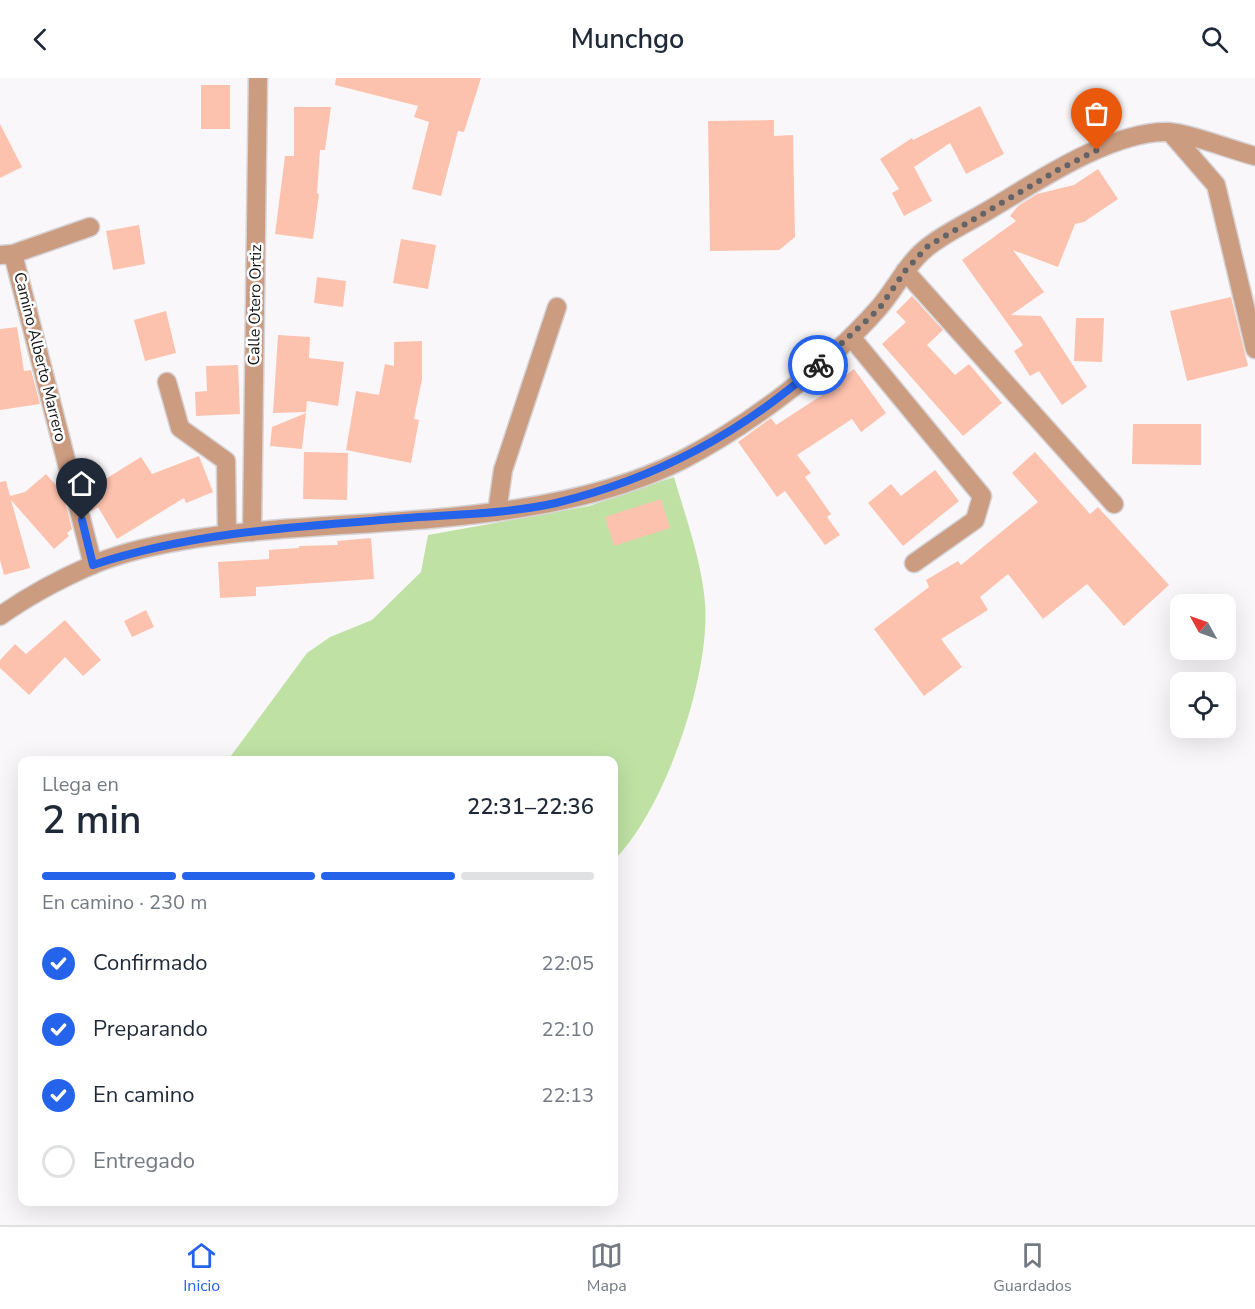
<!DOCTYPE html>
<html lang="es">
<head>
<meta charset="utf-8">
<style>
	:root { --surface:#fff; --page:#f6f6f7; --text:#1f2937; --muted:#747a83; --line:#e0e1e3; --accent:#2563eb }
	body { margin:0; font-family:"Nunito Sans",sans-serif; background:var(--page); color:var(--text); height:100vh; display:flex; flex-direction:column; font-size:22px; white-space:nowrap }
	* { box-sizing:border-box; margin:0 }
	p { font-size:20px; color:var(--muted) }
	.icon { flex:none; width:33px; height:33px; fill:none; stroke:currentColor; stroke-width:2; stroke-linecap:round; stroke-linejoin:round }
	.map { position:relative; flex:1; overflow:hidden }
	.details { position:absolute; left:18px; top:678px; width:600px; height:450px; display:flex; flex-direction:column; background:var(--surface); border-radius:12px; box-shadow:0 6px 24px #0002 }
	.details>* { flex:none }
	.needle { width:39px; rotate:310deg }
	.buttons { position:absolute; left:1170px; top:516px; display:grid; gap:12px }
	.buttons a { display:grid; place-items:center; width:66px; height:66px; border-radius:12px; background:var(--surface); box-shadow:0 6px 24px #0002; font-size:30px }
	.pin { position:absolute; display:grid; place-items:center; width:51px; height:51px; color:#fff; margin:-62px -26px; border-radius:50% 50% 50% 0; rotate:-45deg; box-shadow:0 0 6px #0007 }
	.pin .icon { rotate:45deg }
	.courier { position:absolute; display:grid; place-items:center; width:60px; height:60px; margin:-30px; border:4px solid #2563eb; border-radius:50%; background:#fff; color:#222; box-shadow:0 2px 8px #0007 }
	.overview em { font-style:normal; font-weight:600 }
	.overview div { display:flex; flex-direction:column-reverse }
	.overview { display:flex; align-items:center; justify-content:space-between; height:102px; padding:0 24px }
	h1 { font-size:39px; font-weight:600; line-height:45px }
	.bar { display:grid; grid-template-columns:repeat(4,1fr); gap:9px 6px; align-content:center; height:72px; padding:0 24px }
	.bar i { height:8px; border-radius:4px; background:var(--line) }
	.bar .selected { background:var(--accent) }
	.bar p { grid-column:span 4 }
	ol { padding:0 24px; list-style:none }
	li { display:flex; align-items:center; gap:18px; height:66px }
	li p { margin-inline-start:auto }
	li .icon { padding:6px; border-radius:50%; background:var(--accent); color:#fff; stroke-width:4 }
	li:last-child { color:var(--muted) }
	li i { width:33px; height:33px; border:3px solid var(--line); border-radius:50% }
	header { display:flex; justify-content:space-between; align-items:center; height:78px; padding:0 24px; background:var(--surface); font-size:27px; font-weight:600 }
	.tabs { display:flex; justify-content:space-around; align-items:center; height:84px; border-top:2px solid var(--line); background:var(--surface); font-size:16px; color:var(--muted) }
	.tabs a { display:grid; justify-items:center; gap:3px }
	.tabs .selected { color:var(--accent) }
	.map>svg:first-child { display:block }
	.green { fill:#bfe2a4 }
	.building { fill:#fdc2ad }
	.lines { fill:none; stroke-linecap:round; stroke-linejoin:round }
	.minor-casing { stroke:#d5d3d6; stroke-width:21 }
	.minor { stroke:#cc9c81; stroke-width:18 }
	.done { stroke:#646366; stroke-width:6; stroke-dasharray:0 10.8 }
	.route { stroke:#2563eb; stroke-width:8 }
	.labels { text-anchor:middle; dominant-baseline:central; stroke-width:5; stroke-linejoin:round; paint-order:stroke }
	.street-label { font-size:16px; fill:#141415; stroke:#fff }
</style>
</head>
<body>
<header><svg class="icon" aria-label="back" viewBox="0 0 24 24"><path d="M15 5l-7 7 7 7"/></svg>Munchgo<svg class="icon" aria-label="search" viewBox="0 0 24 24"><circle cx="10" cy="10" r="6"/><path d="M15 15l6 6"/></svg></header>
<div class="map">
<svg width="1255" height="1147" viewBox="0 0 1255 1147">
	<rect width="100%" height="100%" fill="#faf7fb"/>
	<path class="green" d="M674,399C686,440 701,481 705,524C711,596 665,732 614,782V682H228L307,575L330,559L372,542L421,494L428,457L589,428Z"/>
	<path class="building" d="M336,0H481L464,54L458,53L441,118L412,111L429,44L414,39L418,28L335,7Z
		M201,7H230V51H201Z
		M980,28L1004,76L966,96L950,65L914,89L932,123L904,138L892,115L899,111L880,81L912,60L913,62Z
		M294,29H331L325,72H320L317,115L319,116L313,161L275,156L285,78H294Z
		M774,42V58L793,57L795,159L779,172L710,173L708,43Z
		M0,46L22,89L0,100Z
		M1098,91L1118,121L1084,144L1075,146L1058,189L1013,172L1044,214L1011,237L1041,238L1087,309L1062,327L1039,293L1030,298L1014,273L1023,267L962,182L1016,143L1010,138L1018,128L1037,116L1074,107Z
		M139,147L145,186L113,192L106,153Z
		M401,161L436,167L428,211L393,205Z
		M317,199L346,203L343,229L314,225Z
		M912,218L943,252L927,267L955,297L969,286L1002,325L963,358L882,266L906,244L896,234Z
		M1231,219L1248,288L1187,303L1170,233Z
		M166,233L176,275L145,283L134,242Z
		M1076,240H1104L1102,284L1074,283Z
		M17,249L24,293L31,292L40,326L0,332V251Z
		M278,257L310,259L309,280L344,284L338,328L307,323L306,334L273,335Z
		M422,263V301L414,341L419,342L411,385L346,372L356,313L379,317L385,286L394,288V264Z
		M238,287L240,336L196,338L195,314L207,313L206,288Z
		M854,291L886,335L861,354L852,341L797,377L811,395L805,399L831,436L827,439L840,457L825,467L785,413L777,419L738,364L771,340L776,347L830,312L829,310Z
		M306,335L302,371L270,368L272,349Z
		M1133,346H1201V387L1132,386Z
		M304,374L348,375L347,422L303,421Z
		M1035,374L1090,436L1098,429L1169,507L1124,548L1087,506L1043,541L1008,496L980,519L988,532L941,561L962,589L924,618L874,551L929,509L926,502L958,483L961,487L1038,424L1012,395Z
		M199,378L213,414L186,425L184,420L117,461L98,429L91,434L86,413L141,379L152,396Z
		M935,392L959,423L903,468L868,425L891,406L901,418Z
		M46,396L63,415L72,451L67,455L69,458L54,471L11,422L30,490L4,497L0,482V404L6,403L10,418L25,414Z
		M661,421L670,450L614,468L605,439Z
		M371,460L374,501L256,509V518L220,520L218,484L269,481V472L299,470V468L338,467L337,463Z
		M146,532L154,549L132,559L124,543Z
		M65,542L101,582L83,598L65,579L29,617L0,590V582L15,566L26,576Z"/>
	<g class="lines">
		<g class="minor-casing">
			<path id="minor" d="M1170,54L1216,107L1255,271
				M13,176L93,487
				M0,177L13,176L90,149
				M905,193L1114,426
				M851,259L982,418L975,442L914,485
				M167,304L180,350L226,383L227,456
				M497,434L503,392L557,229
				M252,454L258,0
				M0,538C28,518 60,501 92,487C144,465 214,457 270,452C403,441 561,443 682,382C748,348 827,288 876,233C895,213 906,185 929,168C947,154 969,144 989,132C1036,104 1111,53 1167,54C1190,55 1231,72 1255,78"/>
		</g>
		<use href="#minor" class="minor"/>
	</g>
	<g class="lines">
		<path class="done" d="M818,287L879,231L905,193L928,168L1058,92L1097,72"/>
		<path class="route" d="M82,442L93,487C198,452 311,448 420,439C465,436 512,435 556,425C657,400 740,356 818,287"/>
	</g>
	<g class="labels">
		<g class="street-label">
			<text transform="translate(255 227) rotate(-89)">Calle Otero Ortiz</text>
			<text transform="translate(40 279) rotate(76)">Camino Alberto Marrero</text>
		</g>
	</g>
</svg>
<div class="buttons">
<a><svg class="needle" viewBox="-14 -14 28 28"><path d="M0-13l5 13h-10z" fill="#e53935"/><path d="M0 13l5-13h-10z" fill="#747a83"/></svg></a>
<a><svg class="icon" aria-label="locate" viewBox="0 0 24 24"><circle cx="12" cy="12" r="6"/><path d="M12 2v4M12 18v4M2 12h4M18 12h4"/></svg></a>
</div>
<div class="pin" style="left:1097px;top:72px;background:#ea580c"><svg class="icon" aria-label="bag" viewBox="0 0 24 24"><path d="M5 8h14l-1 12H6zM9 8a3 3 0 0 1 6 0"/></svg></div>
<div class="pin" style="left:82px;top:442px;background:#1f2937"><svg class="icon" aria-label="home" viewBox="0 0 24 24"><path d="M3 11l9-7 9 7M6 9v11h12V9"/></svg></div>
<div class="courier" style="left:818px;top:287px"><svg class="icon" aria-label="bike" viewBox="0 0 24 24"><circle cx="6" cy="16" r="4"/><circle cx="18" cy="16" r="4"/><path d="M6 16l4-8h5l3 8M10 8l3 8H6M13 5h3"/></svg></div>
<section class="details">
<div class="overview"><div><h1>2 min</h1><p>Llega en</p></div><em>22:31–22:36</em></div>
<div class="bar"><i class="selected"></i><i class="selected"></i><i class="selected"></i><i></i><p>En camino · 230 m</p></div>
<ol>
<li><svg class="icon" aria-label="check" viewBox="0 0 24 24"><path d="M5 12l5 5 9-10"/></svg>Confirmado<p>22:05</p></li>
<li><svg class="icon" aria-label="check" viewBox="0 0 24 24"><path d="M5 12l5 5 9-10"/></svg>Preparando<p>22:10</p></li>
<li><svg class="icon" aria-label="check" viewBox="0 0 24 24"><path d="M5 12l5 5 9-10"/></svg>En camino<p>22:13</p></li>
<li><i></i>Entregado</li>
</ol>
</section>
</div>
<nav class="tabs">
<a class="selected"><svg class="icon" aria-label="home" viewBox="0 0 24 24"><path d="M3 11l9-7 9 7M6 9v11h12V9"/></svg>Inicio</a>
<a><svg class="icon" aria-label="map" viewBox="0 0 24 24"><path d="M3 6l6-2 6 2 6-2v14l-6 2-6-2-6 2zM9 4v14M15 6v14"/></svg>Mapa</a>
<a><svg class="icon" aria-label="saved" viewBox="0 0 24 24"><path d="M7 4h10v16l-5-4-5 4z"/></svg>Guardados</a>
</nav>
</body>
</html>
